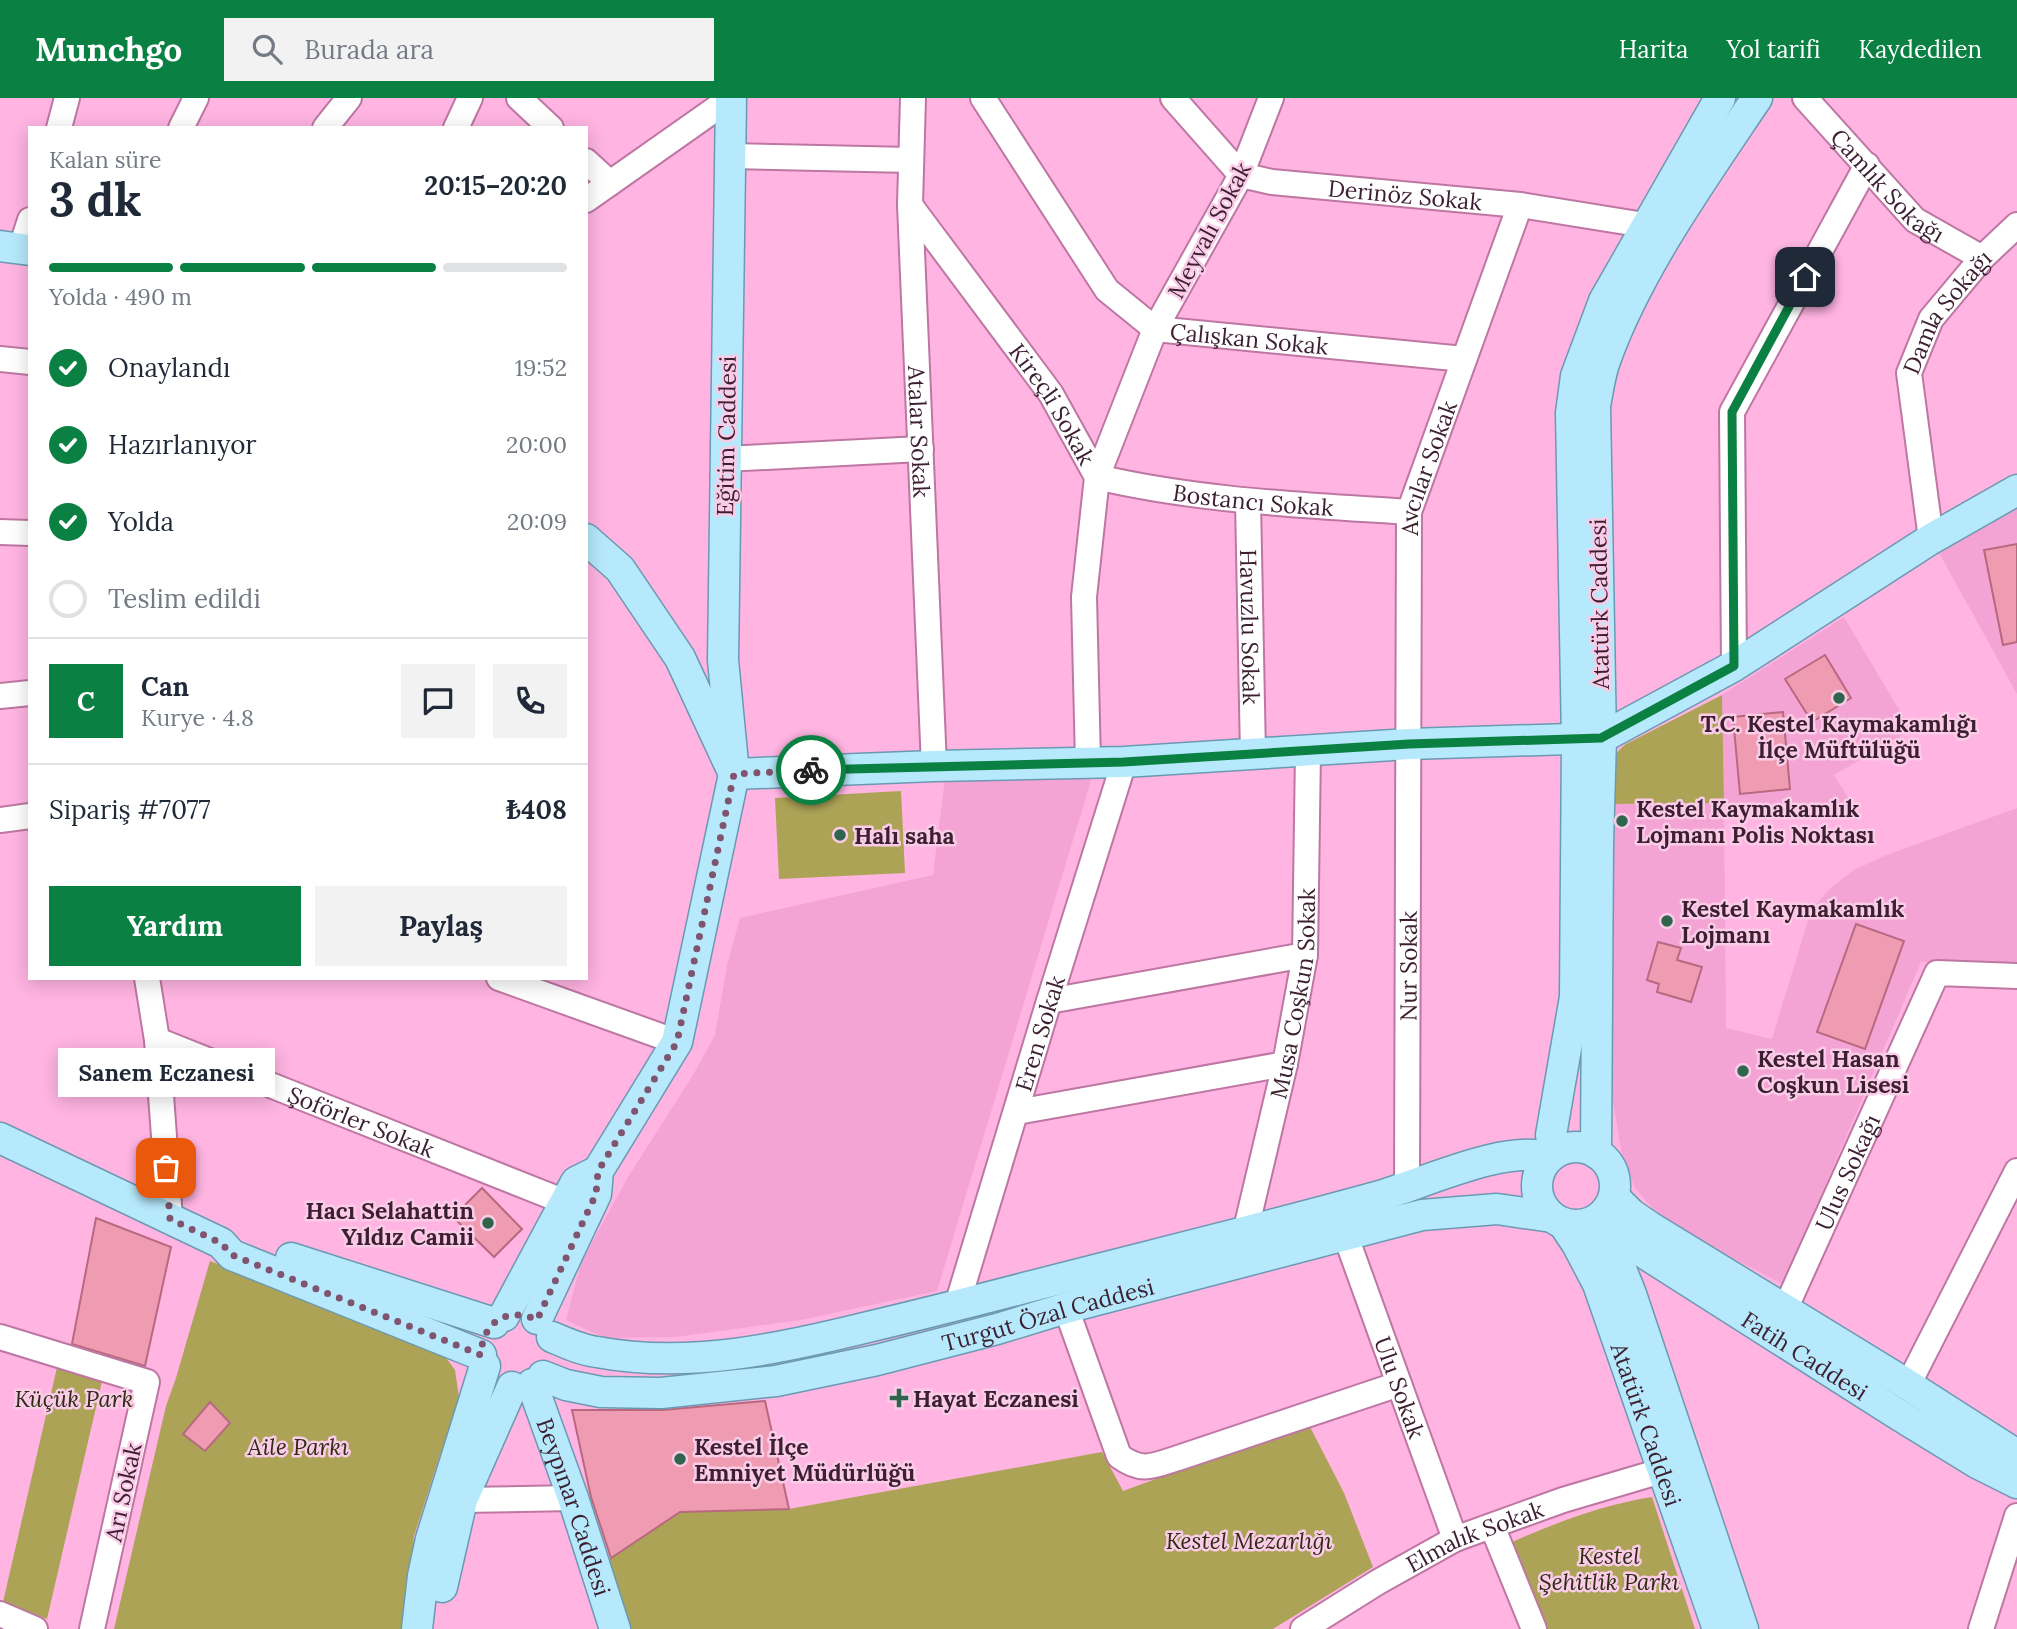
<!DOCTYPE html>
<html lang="tr">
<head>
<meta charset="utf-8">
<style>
	:root { --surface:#fff; --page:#f2f2f3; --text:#1f2937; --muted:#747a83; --line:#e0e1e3; --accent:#0b8043 }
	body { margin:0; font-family:Lora,serif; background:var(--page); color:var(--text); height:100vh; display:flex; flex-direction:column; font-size:26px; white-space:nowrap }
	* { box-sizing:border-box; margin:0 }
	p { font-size:23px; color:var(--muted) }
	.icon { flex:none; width:38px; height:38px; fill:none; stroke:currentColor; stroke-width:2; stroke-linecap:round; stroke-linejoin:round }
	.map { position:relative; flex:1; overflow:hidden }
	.sheet { position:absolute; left:28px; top:28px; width:560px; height:854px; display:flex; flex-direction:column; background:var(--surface); border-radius:0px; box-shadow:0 4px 18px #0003 }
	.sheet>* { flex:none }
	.pin { position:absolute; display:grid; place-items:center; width:60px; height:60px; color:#fff; margin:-30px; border-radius:14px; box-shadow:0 4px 10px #0006 }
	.courier { position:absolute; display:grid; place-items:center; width:70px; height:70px; margin:-35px; border:5px solid #0b8043; border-radius:50%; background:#fff; color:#222; box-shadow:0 2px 9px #0007 }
	.bubble { position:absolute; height:49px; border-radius:0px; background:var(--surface); box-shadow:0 4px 18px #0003; font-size:23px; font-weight:800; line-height:49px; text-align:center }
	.head em { font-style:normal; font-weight:800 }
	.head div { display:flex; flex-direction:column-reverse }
	.head { display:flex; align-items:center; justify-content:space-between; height:119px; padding:0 21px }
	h1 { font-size:46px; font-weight:800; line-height:52px }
	.bar { display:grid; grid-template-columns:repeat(4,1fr); gap:10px 7px; align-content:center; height:84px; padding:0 21px }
	.bar i { height:9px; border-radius:5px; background:var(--line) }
	.bar .active { background:var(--accent) }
	.bar p { grid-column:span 4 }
	.line { display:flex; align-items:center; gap:18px; padding:0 21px; border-top:2px solid var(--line) }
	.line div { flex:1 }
	.round { display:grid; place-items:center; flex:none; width:74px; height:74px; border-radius:0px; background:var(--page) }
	ol { padding:0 21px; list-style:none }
	li { display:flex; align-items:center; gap:21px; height:77px }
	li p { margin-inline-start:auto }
	li .icon { padding:7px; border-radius:50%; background:var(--accent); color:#fff; stroke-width:4 }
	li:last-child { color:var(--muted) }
	li i { width:38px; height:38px; border:4px solid var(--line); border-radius:50% }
	.primary-button { display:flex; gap:14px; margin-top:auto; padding:14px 21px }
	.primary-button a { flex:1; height:80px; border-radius:0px; background:var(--accent); color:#fff; font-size:28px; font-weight:800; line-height:80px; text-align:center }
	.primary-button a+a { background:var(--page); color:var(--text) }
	header { display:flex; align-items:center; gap:42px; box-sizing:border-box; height:98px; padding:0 35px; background:var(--accent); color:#fff }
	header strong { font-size:33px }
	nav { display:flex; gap:38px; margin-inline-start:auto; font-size:24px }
	.search { width:490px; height:63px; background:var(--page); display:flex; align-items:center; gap:18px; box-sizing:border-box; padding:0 24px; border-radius:0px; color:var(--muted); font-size:26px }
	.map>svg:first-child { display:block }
	.built { fill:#f3a4d5 }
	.green { fill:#aca356 }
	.building { fill:#ef9cb2; stroke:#b8697f; stroke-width:2 }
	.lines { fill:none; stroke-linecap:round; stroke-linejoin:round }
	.minor-casing { stroke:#bd77a2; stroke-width:28 }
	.major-casing { stroke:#6c99b2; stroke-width:33 }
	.minor { stroke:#fff; stroke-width:24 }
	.major { stroke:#b6e9fb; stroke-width:30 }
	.done { stroke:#80536f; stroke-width:7; stroke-dasharray:0 12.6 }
	.route { stroke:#0b8043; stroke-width:9 }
	.poi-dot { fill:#2e654c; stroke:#facce7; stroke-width:2.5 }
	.labels { text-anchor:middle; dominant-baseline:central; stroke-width:5; stroke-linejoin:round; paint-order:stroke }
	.street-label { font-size:23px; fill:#3c1f31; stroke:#facce7 }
	.poi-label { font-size:23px; font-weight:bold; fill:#3c1f31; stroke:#facce7; text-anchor:start }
	.park-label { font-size:23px; font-style:italic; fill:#2f2c14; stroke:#facce7 }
</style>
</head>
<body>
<header>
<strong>Munchgo</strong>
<div class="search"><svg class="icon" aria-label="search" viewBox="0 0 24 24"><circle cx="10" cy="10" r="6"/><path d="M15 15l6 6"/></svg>Burada ara</div>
<nav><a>Harita</a><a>Yol tarifi</a><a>Kaydedilen</a></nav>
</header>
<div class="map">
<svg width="2017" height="1531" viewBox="0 0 2017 1531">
	<rect width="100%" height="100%" fill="#ffb4e2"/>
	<path class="built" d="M2017,409V596L1938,453Z
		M1844,519L1911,632L1834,677L1853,707L1724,706L1726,930L1772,941L1811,812L1831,790L1854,772L1884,758L2017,710V866L1921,864L1783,1186L1707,1147L1654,1112L1635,1090L1622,1058L1613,1003L1610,900L1609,706L1724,705L1722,597Z
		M1092,679L937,1193L801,1222L676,1239L605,1240L566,1222L581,1165L628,1079L693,977L715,937L727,867L740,820L933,777L945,680Z"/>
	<path class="green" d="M1722,597L1724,705L1609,706C1610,682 1605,662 1626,646Z
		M901,693L905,775L779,781L775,700Z
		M210,1163L438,1249L455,1272L461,1313L440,1357L414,1438L404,1531H114L166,1308L176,1280Z
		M58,1265L103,1279L47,1521L3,1504Z
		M1308,1325L1344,1395L1373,1469L1273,1531H626L605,1464L680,1414L789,1411L1102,1354L1123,1393Z
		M1652,1399L1695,1531H1548L1512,1444C1558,1424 1602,1407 1652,1399Z"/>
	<path class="building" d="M2017,446V544L2003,547L1984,452Z
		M1825,557L1851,600L1812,624L1785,581Z
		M1783,614L1790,691L1740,696L1733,619Z
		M1856,826L1904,843L1865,951L1817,934Z
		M1658,844L1681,850L1677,862L1702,869L1691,904L1657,894L1659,886L1647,882Z
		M482,1090L522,1131L494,1159L453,1119Z
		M96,1120L171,1149L145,1268L72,1246Z
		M765,1303L789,1411L680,1414L611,1460L591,1399L572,1312H663Z
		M210,1304L230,1325L205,1353L183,1336Z"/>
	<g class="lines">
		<g class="minor-casing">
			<g id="minor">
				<path d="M519,0L551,30"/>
				<path id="s1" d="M913,0L910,107L934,668"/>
				<path id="s2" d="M983,0L1107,192L1155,231L1464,261"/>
				<path id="s3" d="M1173,0L1241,77L1272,84L1520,107L1663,130"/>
				<path id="s4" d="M1271,0L1241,77L1155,231L1097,379C1199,403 1305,407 1409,414"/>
				<path id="s5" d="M1805,0L1915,122L1982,160"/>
				<path d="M59,30L67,0"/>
				<path d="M181,30L196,0"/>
				<path d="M325,30L349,0"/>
				<path d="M456,30L470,0"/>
				<path d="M730,58L911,62"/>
				<path d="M586,63L610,85"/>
				<path d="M586,102L731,0"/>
				<path id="s6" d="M910,107L1051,296L1097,379L1084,499L1088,664"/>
				<path d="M21,150L30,122"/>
				<path d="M0,261L30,264"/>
				<path d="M725,361L921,351"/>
				<path id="s7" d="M1248,403L1253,657"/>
				<path d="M0,434L30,435"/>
				<path id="s8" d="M1931,441L1909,275L1931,221L1982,160L2017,127"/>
				<path d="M1734,568L1732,314L1867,67"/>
				<path d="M0,598L30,595"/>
				<path d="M0,722L30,718"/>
				<path d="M147,880L157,942L170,1121"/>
				<path d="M499,880L677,944"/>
				<path d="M1049,903L1305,857"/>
				<path id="s9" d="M157,942L565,1104"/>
				<path d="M1017,1014L1285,966"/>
				<path id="s10" d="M1407,1090L1409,414L1520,107"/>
				<path id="s11" d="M1245,1135L1285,966L1305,857L1308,653"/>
				<path id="s12" d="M1345,1136L1455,1441"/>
				<path id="s13" d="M957,1207L1049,903L1124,664"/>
				<path d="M1066,1210L1119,1358C1142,1375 1153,1368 1178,1360L1399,1286"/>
				<path id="s14" d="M1777,1229L1937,875L2017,878"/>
				<path d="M0,1239L147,1284L92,1531"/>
				<path d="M1908,1287L2017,1073"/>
				<path d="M462,1402L573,1400"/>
				<path d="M1492,1428L1534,1531"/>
				<path d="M0,1516L35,1531"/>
				<path id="s15" d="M1303,1531L1378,1484L1455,1441L1563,1402L1661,1373"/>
				<path d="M1981,1531L2017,1418"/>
			</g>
		</g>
		<g class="major-casing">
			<g id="major">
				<path d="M731,0L723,562L734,676L934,668L1124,664L1409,646L1601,640L1734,568L1931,441L2017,392"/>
				<path d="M0,148L30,152"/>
				<path d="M0,1040L221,1145L232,1157L481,1257"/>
				<circle cx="1576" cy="1088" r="39"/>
				<path d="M1555,1055L1551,1037L1575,899L1577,642L1571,315L1576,278L1604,203L1720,0"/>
				<path d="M1596,1055L1598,746L1601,640L1595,308C1598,292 1600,275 1606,260C1638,171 1704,79 1757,0"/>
				<path d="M1614,1099L1631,1116L1650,1129L1908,1287L2017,1357"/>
				<path id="s16" d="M1602,1118L1630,1146L1899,1317L1977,1365L2017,1385"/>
				<path id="s17" d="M1563,1125L1577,1146L1598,1186L1718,1531"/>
				<path d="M1597,1127L1617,1161L1631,1196L1743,1531"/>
				<path d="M291,1160L494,1225"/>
				<path d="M504,1218L576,1084L598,1073"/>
				<path d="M537,1221L596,1096L598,1073L677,944L734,676L680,560L620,471L586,441"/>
				<path d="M552,1239C566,1245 581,1252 597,1254C688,1271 779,1251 868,1229C923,1216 978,1202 1032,1188C1148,1158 1265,1130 1380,1098C1421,1086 1509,1045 1548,1060"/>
				<path id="s18" d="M543,1278L566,1287L601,1294L661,1295L776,1283L877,1262L997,1231L1066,1210L1422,1117L1497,1111L1552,1119"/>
				<path id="s19" d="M532,1286L573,1400L615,1531"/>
				<path d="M442,1489L462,1402L512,1289"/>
				<path d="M417,1531L423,1478L431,1441L485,1268"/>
			</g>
		</g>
		<use href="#minor" class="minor"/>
		<use href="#major" class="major"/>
	</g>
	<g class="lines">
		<path class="done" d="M166,1070L170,1121L221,1145L232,1157L481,1257C482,1224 507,1208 537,1222L596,1096L598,1073L677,944L734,676L811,672"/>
		<path class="route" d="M811,672L1124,664L1409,646L1601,640L1734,568L1732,314L1805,179"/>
	</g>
	<g class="poi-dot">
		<circle cx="1839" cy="600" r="7"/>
		<circle cx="1622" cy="723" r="7"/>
		<circle cx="840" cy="737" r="7"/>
		<circle cx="1667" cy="823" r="7"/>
		<circle cx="1743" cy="973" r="7"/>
		<circle cx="488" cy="1125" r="7"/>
		<path d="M895.5 1289.5h7v7h7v7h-7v7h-7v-7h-7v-7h7z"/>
		<circle cx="680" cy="1361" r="7"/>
	</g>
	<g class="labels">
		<g class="street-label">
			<text stroke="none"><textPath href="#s5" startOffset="121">Çamlık Sokağı</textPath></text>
			<text stroke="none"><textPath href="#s3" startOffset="268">Derinöz Sokak</textPath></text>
			<text transform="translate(1209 132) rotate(-62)">Meyvalı Sokak</text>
			<text stroke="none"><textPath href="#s8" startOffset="240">Damla Sokağı</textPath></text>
			<text stroke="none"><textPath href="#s2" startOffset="385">Çalışkan Sokak</textPath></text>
			<text stroke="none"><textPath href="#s6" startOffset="245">Kireçli Sokak</textPath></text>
			<text stroke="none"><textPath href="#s1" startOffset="334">Atalar Sokak</textPath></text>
			<text transform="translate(726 338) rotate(-89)">Eğitim Caddesi</text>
			<text stroke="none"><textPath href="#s10" startOffset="723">Avcılar Sokak</textPath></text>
			<text stroke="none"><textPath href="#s4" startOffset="576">Bostancı Sokak</textPath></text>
			<text transform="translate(1599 506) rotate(-91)">Atatürk Caddesi</text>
			<text stroke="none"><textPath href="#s7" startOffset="126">Havuzlu Sokak</textPath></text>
			<text stroke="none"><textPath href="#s10" startOffset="222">Nur Sokak</textPath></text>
			<text stroke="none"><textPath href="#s11" startOffset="245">Musa Coşkun Sokak</textPath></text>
			<text stroke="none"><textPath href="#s13" startOffset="284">Eren Sokak</textPath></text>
			<text stroke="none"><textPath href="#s9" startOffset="220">Şoförler Sokak</textPath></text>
			<text stroke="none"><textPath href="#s14" startOffset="170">Ulus Sokağı</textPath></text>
			<text stroke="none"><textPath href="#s18" startOffset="516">Turgut Özal Caddesi</textPath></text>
			<text stroke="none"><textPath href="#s16" startOffset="247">Fatih Caddesi</textPath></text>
			<text stroke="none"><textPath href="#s12" startOffset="163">Ulu Sokak</textPath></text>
			<text stroke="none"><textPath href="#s17" startOffset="219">Atatürk Caddesi</textPath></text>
			<text transform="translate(123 1394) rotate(-78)">Arı Sokak</text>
			<text stroke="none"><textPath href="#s19" startOffset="130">Beypınar Caddesi</textPath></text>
			<text stroke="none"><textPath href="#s15" startOffset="196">Elmalık Sokak</textPath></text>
		</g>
		<g class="poi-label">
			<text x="1839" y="625" text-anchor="middle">T.C. Kestel Kaymakamlığı<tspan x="1839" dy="26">İlçe Müftülüğü</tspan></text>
			<text x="1636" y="710">Kestel Kaymakamlık<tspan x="1636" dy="26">Lojmanı Polis Noktası</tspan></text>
			<text x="854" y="737">Halı saha</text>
			<text x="1681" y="810">Kestel Kaymakamlık<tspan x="1681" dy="26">Lojmanı</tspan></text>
			<text x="1757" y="960">Kestel Hasan<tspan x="1757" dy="26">Coşkun Lisesi</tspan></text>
			<text x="474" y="1112" text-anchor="end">Hacı Selahattin<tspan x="474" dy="26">Yıldız Camii</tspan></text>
			<text x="913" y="1300">Hayat Eczanesi</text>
			<text x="694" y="1348">Kestel İlçe<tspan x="694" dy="26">Emniyet Müdürlüğü</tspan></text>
		</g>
		<g class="park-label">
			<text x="74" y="1300">Küçük Park</text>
			<text x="298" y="1348">Aile Parkı</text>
			<text x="1249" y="1442">Kestel Mezarlığı</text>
			<text x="1609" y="1457">Kestel<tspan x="1609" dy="26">Şehitlik Parkı</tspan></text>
		</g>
	</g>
</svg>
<div class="pin" style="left:166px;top:1070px;background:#ea580c"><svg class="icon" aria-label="bag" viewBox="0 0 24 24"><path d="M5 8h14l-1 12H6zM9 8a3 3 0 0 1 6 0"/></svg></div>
<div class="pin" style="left:1805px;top:179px;background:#1f2937"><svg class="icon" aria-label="home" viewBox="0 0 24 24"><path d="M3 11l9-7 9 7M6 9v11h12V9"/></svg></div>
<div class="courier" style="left:811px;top:672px"><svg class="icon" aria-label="bike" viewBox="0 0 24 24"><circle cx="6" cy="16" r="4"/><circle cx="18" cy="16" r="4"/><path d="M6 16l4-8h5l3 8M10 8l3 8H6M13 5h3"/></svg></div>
<div class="bubble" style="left:58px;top:950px;width:217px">Sanem Eczanesi</div>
<section class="sheet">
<div class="head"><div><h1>3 dk</h1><p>Kalan süre</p></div><em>20:15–20:20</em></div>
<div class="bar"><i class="active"></i><i class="active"></i><i class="active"></i><i></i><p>Yolda · 490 m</p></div>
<ol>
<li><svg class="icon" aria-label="check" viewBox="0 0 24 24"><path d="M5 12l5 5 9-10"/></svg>Onaylandı<p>19:52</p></li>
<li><svg class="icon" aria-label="check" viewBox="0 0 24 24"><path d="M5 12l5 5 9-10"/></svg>Hazırlanıyor<p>20:00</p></li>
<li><svg class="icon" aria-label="check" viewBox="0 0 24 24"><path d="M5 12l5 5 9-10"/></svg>Yolda<p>20:09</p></li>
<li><i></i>Teslim edildi</li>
</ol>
<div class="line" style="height:126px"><b class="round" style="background:var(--accent);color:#fff">C</b><div><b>Can</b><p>Kurye · 4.8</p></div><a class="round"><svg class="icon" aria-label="chat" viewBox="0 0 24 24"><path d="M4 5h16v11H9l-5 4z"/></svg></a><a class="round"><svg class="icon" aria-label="phone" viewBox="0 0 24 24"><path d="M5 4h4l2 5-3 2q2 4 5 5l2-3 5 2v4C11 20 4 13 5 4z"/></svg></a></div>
<div class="line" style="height:91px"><div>Sipariş #7077</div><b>₺408</b></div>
<div class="primary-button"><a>Yardım</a><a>Paylaş</a></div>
</section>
</div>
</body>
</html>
